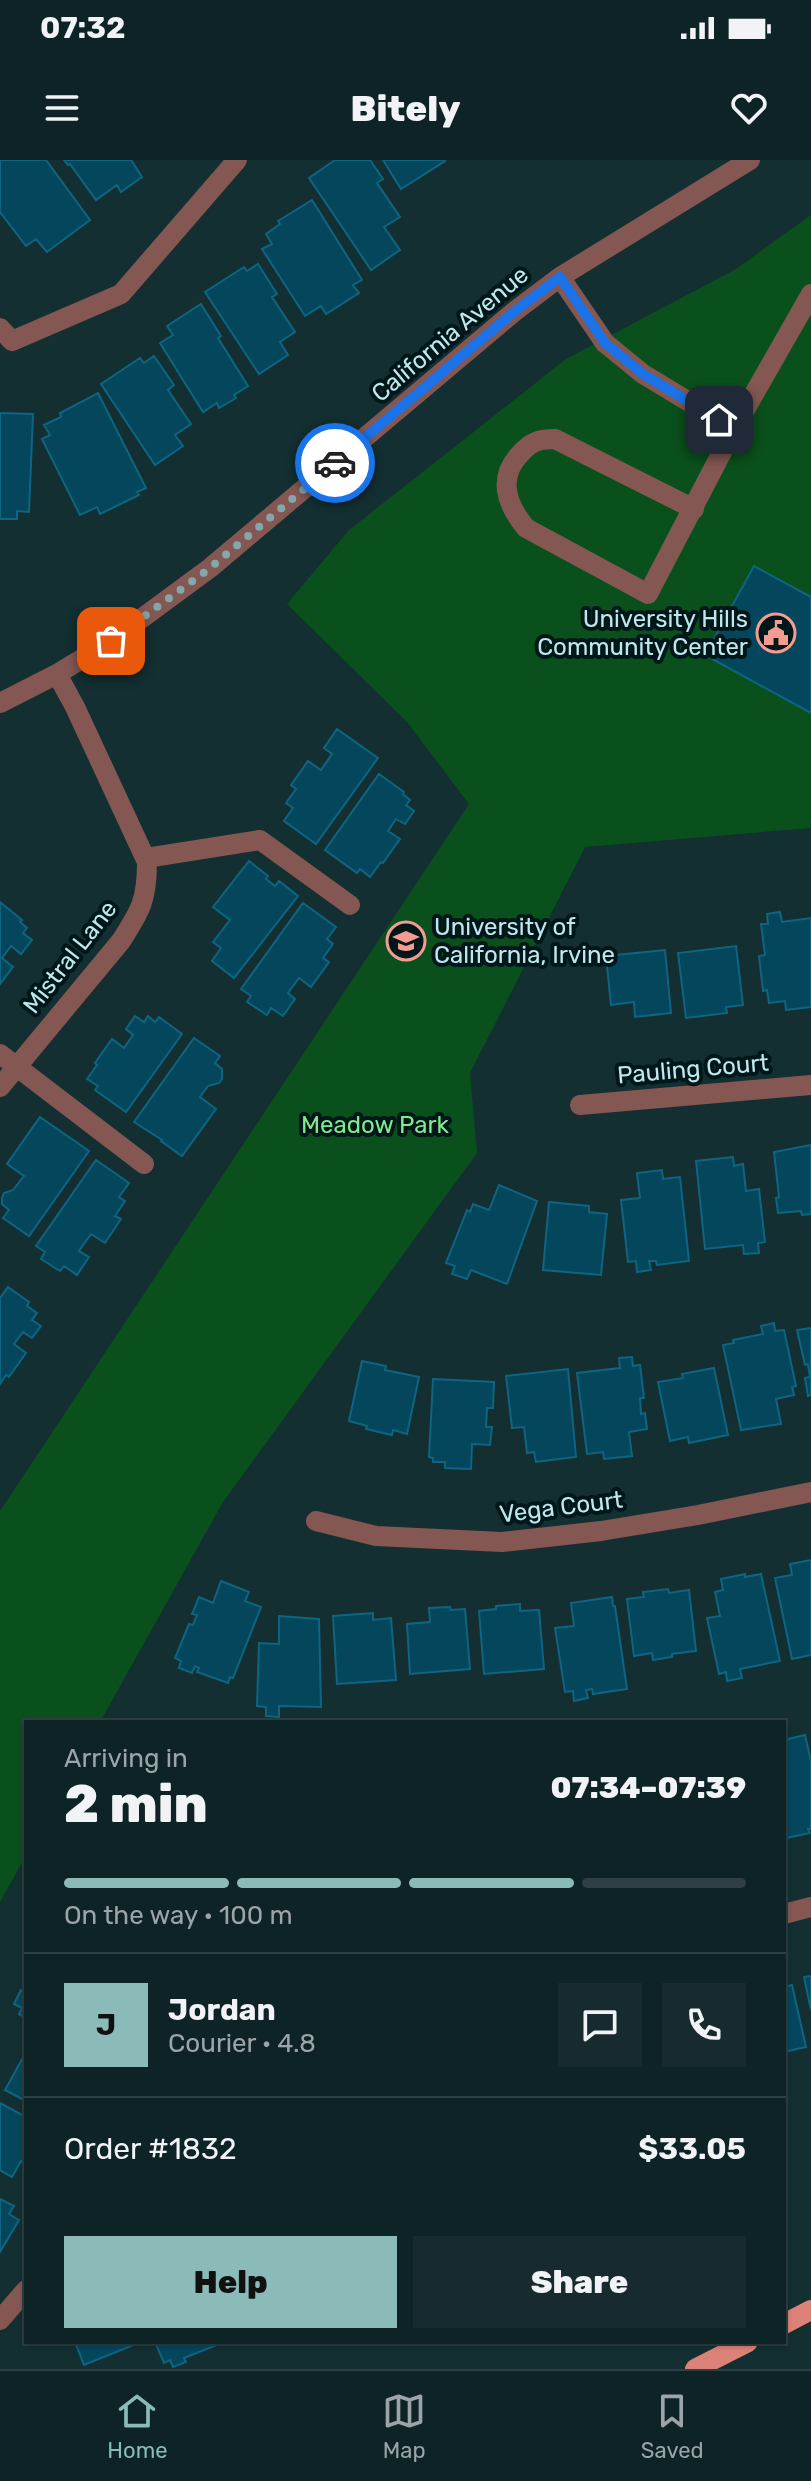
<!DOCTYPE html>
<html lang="en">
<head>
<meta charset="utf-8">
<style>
	:root { --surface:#0e2326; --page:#172b2e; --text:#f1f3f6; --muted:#9ba4a7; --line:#2e4043; --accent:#8bbbb9 }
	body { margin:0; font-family:Rubik,sans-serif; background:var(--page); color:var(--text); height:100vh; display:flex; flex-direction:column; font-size:30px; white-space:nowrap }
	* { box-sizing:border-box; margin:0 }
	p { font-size:26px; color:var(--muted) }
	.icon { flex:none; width:44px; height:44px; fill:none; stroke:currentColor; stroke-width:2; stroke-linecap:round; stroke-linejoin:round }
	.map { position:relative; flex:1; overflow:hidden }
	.drawer { position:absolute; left:24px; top:1560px; width:762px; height:624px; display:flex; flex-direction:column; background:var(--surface); border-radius:0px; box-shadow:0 2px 6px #0004,0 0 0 2px var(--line) }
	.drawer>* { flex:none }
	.pin { position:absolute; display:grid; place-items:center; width:68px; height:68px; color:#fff; margin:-34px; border-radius:16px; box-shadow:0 4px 12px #0006 }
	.courier { position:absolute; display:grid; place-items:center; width:80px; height:80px; margin:-40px; border:6px solid #1a73e8; border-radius:50%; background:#fff; color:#222; box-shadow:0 2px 10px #0007 }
	.head em { font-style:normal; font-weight:800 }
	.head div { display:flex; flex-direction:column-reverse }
	.head { display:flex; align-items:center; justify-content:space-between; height:136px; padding:0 40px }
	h1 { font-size:52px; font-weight:800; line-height:60px }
	.bar { display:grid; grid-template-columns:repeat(4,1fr); gap:12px 8px; align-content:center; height:96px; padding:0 40px }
	.bar i { height:10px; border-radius:6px; background:var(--line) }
	.bar .selected { background:var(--accent) }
	.bar p { grid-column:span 4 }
	.line { display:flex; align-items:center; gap:20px; padding:0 40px; border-top:2px solid var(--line) }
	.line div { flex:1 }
	.round { display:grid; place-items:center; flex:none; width:84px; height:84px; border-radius:0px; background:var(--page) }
	.cta { display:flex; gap:16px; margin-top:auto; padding:16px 40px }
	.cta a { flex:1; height:92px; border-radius:0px; background:var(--accent); color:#111; font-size:32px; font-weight:800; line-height:92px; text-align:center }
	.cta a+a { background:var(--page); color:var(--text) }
	.status { display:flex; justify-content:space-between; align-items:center; height:56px; padding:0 40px; background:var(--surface); direction:ltr }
	.status svg { height:22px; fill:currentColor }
	header { display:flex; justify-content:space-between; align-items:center; height:104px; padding:0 40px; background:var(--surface); font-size:36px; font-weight:800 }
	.dock { display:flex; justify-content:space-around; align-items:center; height:112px; border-top:2px solid var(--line); background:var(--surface); font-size:22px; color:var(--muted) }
	.dock a { display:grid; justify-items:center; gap:4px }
	.dock .selected { color:var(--accent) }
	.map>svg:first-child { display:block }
	.green { fill:#0a501c }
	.building { fill:#04465c; stroke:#0f6581; stroke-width:2 }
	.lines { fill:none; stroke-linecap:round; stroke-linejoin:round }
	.minor { stroke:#845752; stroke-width:20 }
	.major { stroke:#dc8278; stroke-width:20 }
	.done { stroke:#83a7ac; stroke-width:8; stroke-dasharray:0 14.4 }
	.route { stroke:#1a73e8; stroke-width:10 }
	.labels { text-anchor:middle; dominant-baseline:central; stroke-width:8; stroke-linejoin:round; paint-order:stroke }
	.street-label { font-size:24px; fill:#bfe8ee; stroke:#00171a }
	.poi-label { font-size:24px; fill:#bfe8ee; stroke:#00171a; text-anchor:end }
	.park-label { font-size:24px; fill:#7feb8d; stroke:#00171a }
</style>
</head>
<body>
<div class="status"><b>07:32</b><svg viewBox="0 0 49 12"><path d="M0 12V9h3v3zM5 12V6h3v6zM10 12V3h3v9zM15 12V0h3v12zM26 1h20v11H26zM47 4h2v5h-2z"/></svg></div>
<header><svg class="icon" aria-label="menu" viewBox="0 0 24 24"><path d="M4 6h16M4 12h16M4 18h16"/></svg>Bitely<svg class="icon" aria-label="heart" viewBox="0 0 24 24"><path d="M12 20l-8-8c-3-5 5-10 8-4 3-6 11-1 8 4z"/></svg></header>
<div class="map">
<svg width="811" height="2209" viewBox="0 0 811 2209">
	<rect width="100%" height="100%" fill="#132f32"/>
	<path class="green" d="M811,55V668L585,687L470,913L477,993L223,1342L100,1562H26V1696L0,1742V1351L469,644L407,562L287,444L349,370L566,199L736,109Z"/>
	<path class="building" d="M0,0H46L90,60L47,92L36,79L26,86L0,52Z
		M64,0H131L142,17L121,32L117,25L96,40L70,4L68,5Z
		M335,0H370L383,19L377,23L400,57L384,67L400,90L371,110L309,18Z
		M383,0H444L445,1L401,29Z
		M312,40L362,120L353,125L359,133L326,154L321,146L305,156L262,89L272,84L266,74L280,64L278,61Z
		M258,104L277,134L272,137L295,172L280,182L288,195L259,214L205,132L244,107L247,111Z
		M201,144L221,176L218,178L248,226L234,235L236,238L219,248L217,243L203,252L160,183L173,175L167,166Z
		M154,196L174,225L168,230L191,264L175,275L183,286L155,305L101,224L140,198L144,203Z
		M98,233L146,328L137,332L139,335L100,354L97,347L80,355L42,279L50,275L44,265L61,257L60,253Z
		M0,253L33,254L29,352L17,351V359H0Z
		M754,406L811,437V553L705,495Z
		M337,569L378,598L316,684L284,661L293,648L286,643L296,629L291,625L308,601L321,610L332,594L324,588Z
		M379,614L404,632L403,634L410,640L406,645L414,651L405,664L396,659L388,671L400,679L383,703L381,702L370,717L360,709L357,713L325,690Z
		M249,701L268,716L266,719L275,726L279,721L298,736L234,818L212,801L221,788L213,782L230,760L213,747Z
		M0,742L22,760L20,762L27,768L23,773L32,780L21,794L11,786L2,798L13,807L0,824Z
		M303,743L336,767L327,779L333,784L323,798L329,802L311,827L299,818L288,833L295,839L283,856L271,848L267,855L247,842L251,836L241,829Z
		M780,752L782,762L811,758V847L786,850L785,841L769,843L767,830L763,831L759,796L765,795L761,764H768L767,754Z
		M736,786L743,845L726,847L727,853L686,858L678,793Z
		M665,790L671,853L635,857L634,842L611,845L606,796Z
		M135,856L144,862L148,856L155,862L159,857L182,874L126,952L95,930L98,926L87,919L97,905L95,903L112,879L124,888L133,875L126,869Z
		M194,878L220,896L215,903L222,909V919L219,923L208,926L200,937L216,949L182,996L161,981L162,980L134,962Z
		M40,957L89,991L29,1076L3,1058L9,1050L2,1044V1038L4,1033L13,1030L24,1016L7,1004Z
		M811,985V1054L802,1055L801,1051L778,1053L776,1038L779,1037L774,992Z
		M733,997L734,1006L743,1004L746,1031L759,1029L765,1082L758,1083L759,1093L744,1094L743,1085L705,1089L696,1001Z
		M96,1000L129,1023L119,1037L125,1041L115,1056L121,1059L105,1083L91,1074L79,1091L89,1097L77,1115L64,1106L60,1111L41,1099L45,1092L36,1086Z
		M662,1010L663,1019L680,1017L689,1101L657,1105L656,1101H649L651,1110L637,1112L636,1101L628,1102L621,1040L640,1038L637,1013Z
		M499,1025L537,1041L507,1124L471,1110L467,1119L452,1114L455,1106L446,1103L467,1050L470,1052L473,1044L489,1050Z
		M549,1042L589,1046V1052L607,1054L601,1115L543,1110Z
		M8,1127L29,1142L27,1146L37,1153L32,1160L41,1166L32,1178L23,1172L14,1184L26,1193L9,1217L6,1215L0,1224V1138Z
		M774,1163L775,1171L784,1170L796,1226L792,1227L794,1235L776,1239L781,1264L741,1270L723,1185L734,1183L733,1180L763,1174L761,1166Z
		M811,1168V1235L808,1236L805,1218L810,1217L808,1204L805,1205L797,1170Z
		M632,1197L633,1206L640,1205L644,1238H640L641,1254L645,1253L647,1269L629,1272L632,1296L604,1299L603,1292L587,1294L577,1213L620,1208L619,1198Z
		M362,1201L386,1206L385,1210L419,1217L407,1274L393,1270L392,1275L366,1269L367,1266L349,1261Z
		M714,1208L728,1275L689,1283L688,1277L670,1281L658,1222L683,1218L682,1214Z
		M568,1209L576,1297L536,1302L534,1292L527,1293L524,1267L512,1268L506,1216Z
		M433,1219L494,1222L493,1248H487L486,1267H492L490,1285L472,1284L471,1309L445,1308V1302H433V1298L429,1297Z
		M811,1400V1495L792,1499L775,1418L792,1415L790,1404Z
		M745,1414V1417L761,1414L780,1501L740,1509L742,1518L727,1521L726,1512L719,1514L707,1458L720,1456L715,1432L723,1430L721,1419Z
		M221,1421L249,1432L245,1441L261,1447L233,1518L230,1517L228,1523L197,1512L199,1508L195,1506L192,1513L179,1508L181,1501L175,1498L189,1464L193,1465L197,1455L192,1454L199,1437L213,1443Z
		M668,1429L669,1433L689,1430L696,1491L672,1494V1497L653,1500L652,1493L634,1496L627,1439L644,1437L643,1432Z
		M612,1437L613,1446H615L627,1529L593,1534L592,1529L586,1530L588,1538L574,1541L573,1531L565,1532L555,1468L574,1466L571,1443Z
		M520,1444V1451L539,1450L544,1509L484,1514L479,1451L496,1449V1446Z
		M450,1447L451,1450L465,1449L470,1509L410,1514L407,1464L430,1462L429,1448Z
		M373,1453V1460L391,1458L396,1520L337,1524L333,1456Z
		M279,1456L319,1459L321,1547L279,1546V1557L266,1556V1547L257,1546L259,1483L279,1484Z
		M805,1575L811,1601V1669H808L810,1673L786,1678L784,1672V1580Z
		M811,1816V1850L804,1817Z
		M792,1825L806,1887L784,1892V1827Z
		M21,1830L26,1833V1858L19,1854L22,1848L14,1844Z
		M26,1892V1941L5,1930Z
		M0,1943L26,1957V2004L21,2001L12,2017L0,2010Z
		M0,2039L14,2046L9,2054L19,2060L0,2092Z
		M75,2182H141L84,2205Z
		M155,2182H219V2184L184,2198L186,2202L173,2207L170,2200L164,2203Z"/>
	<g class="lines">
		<path class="minor" d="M560,117L605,183L643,214L734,269L811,134
			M0,168L12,181L121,134L237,0
			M694,349L555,279C540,279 532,281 521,293C497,317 506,344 526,368L648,434L734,269
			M0,543L57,514L111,481L210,408L515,151L560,117L750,0
			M146,698L260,680L350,745
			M0,894L144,1004
			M0,927L121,781C141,750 147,740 147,702L75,547L57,514
			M580,945L811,925
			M316,1361L376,1376L502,1382L601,1371L698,1355L811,1332
			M784,1754L811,1747
			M0,2160L26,2130"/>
		<path class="major" d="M784,2164L811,2150
			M695,2209L748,2182"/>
	</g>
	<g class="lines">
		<path class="done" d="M111,481L210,408L335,303"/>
		<path class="route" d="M335,303L515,151L560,117L605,183L643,214L719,260"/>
	</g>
	<defs>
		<g id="civic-ring" transform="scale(2)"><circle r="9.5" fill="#00171a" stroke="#f59c92" stroke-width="1.5"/><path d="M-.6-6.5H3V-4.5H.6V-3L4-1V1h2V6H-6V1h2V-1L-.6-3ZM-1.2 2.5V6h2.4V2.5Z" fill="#f59c92"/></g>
		<g id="university-ring" transform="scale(2)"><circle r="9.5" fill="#00171a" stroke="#f59c92" stroke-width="1.5"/><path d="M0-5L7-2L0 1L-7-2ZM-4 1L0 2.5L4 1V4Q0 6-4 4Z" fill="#f59c92"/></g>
	</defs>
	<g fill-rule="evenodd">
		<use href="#civic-ring" x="776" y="473"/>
		<use href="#university-ring" x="406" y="781"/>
	</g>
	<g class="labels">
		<g class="street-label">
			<text transform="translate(450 174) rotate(-40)">California Avenue</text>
			<text transform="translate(70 797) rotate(-52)">Mistral Lane</text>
			<text transform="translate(693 909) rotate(-5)">Pauling Court</text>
			<text transform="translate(561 1347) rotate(-7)">Vega Court</text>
		</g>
		<g class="poi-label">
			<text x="748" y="459">University Hills<tspan x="748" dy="28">Community Center</tspan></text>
			<text x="434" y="767" text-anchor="start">University of<tspan x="434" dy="28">California, Irvine</tspan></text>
		</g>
		<g class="park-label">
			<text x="375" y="965">Meadow Park</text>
		</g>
	</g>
</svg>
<div class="pin" style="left:111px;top:481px;background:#ea580c"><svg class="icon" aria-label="bag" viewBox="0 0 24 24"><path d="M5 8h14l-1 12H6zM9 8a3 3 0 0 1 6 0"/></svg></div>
<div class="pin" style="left:719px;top:260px;background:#1f2937"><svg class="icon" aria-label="home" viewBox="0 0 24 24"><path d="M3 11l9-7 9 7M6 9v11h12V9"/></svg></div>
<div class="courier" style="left:335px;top:303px"><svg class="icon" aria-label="car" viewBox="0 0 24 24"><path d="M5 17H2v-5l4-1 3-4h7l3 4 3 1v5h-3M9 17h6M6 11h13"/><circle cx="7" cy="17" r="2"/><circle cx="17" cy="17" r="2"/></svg></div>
<section class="drawer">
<div class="head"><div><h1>2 min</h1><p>Arriving in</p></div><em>07:34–07:39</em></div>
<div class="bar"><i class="selected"></i><i class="selected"></i><i class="selected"></i><i></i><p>On the way · 100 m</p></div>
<div class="line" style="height:144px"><b class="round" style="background:var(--accent);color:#111">J</b><div><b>Jordan</b><p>Courier · 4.8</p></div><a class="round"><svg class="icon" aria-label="chat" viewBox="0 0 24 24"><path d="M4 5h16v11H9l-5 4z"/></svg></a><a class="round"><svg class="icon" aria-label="phone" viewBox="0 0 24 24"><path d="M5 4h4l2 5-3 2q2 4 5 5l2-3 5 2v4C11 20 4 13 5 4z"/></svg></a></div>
<div class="line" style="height:104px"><div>Order #1832</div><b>$33.05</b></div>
<div class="cta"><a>Help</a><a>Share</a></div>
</section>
</div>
<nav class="dock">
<a class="selected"><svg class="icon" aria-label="home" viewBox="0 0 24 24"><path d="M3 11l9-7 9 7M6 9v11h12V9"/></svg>Home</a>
<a><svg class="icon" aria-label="map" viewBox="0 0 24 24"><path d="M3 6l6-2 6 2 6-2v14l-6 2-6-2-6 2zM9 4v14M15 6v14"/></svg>Map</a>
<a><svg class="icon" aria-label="saved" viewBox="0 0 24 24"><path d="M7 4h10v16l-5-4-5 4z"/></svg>Saved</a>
</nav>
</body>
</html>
